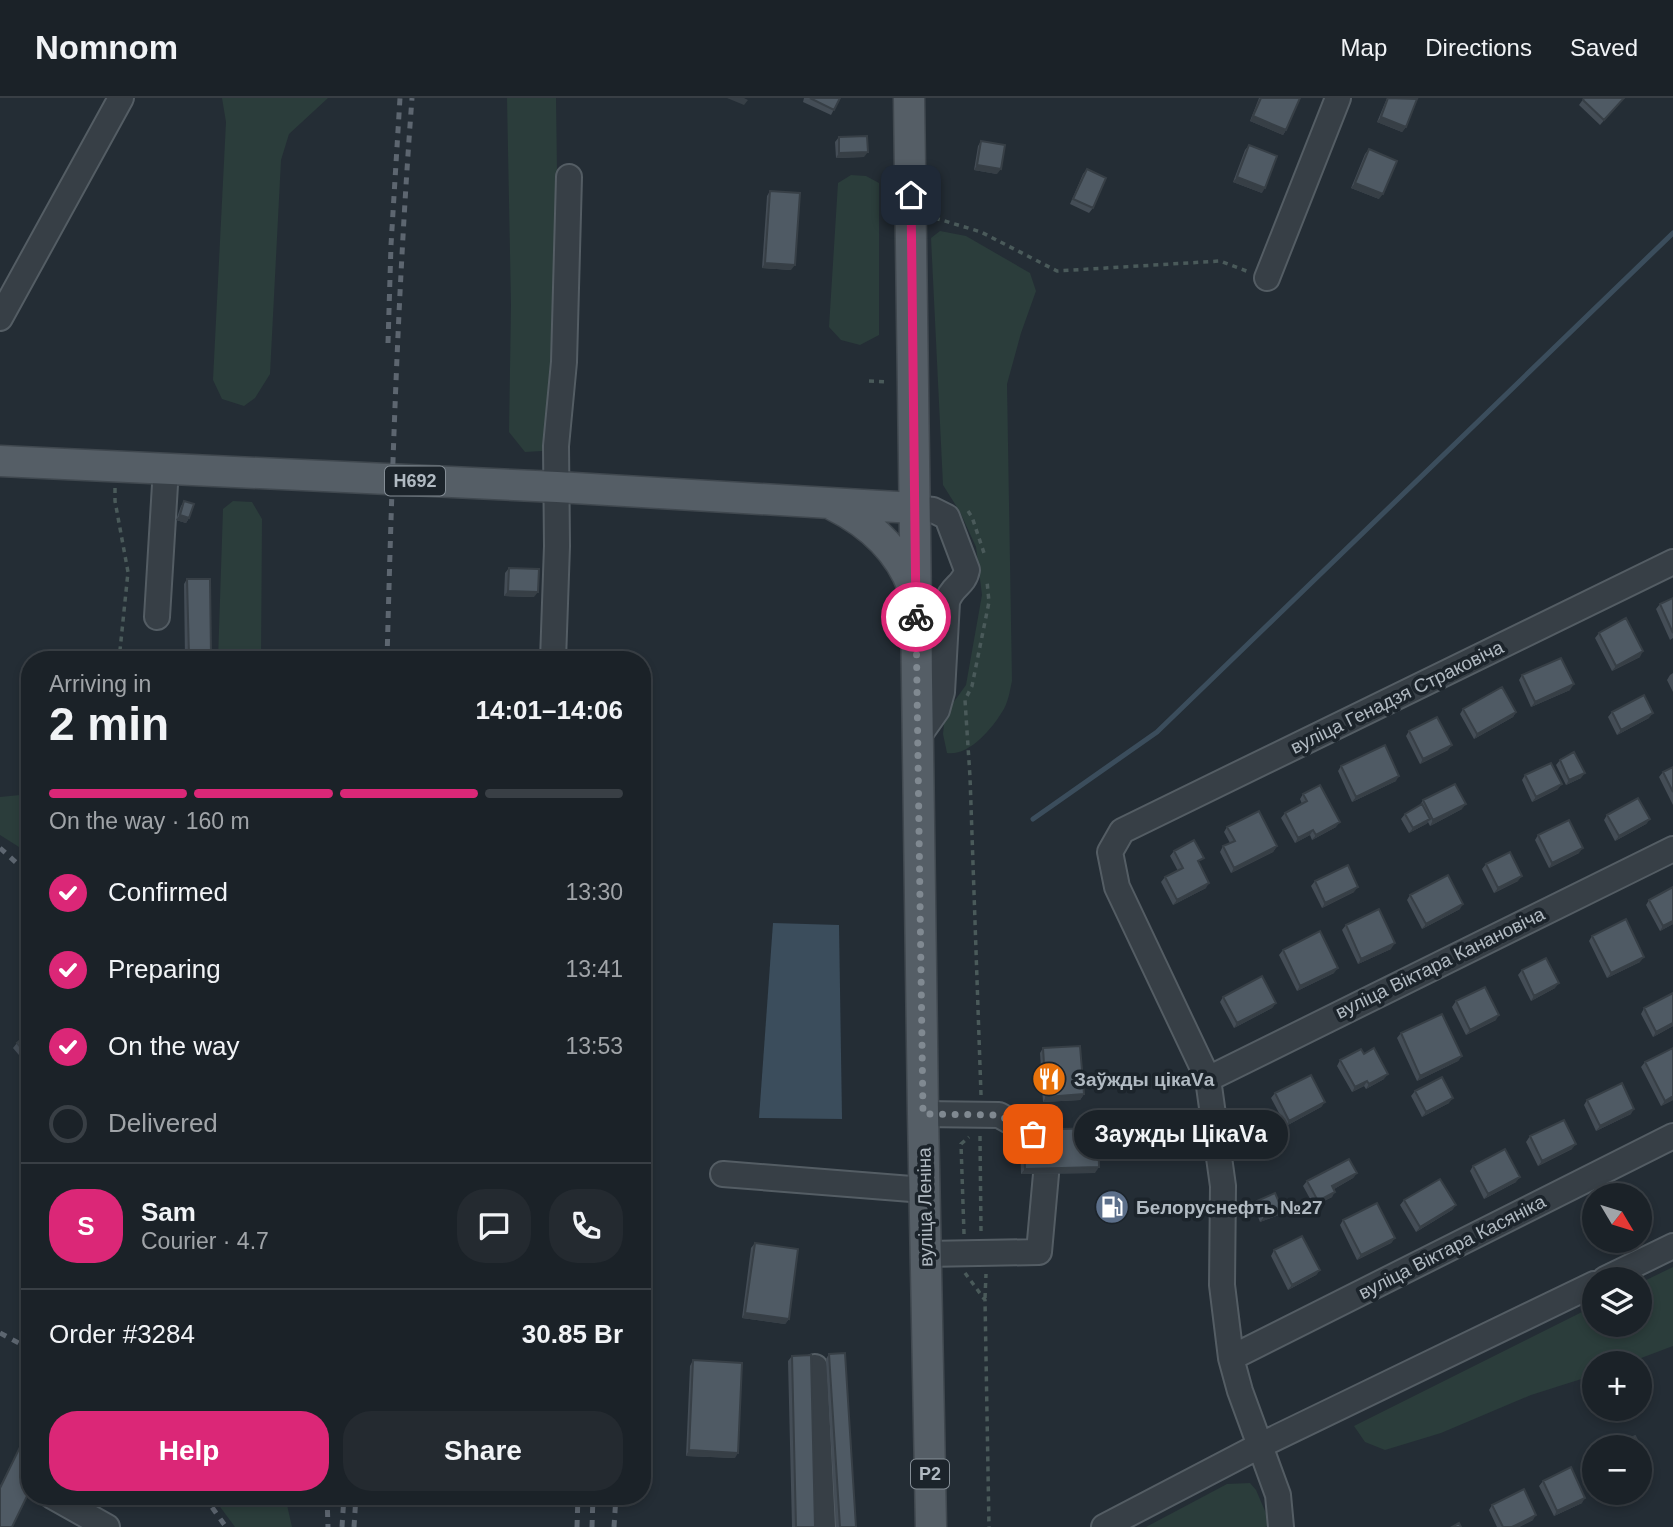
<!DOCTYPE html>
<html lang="en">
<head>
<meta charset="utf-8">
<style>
	:root { --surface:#1b2228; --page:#242a30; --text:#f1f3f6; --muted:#a0a4a8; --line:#393f45; --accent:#db2777 }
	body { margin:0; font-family:Arial,sans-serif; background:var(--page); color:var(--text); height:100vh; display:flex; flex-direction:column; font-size:26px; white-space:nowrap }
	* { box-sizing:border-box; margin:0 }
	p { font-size:23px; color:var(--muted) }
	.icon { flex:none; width:38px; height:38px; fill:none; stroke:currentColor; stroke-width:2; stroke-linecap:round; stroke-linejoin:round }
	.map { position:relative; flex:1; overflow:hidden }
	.side { position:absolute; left:21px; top:553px; width:630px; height:854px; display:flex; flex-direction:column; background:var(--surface); border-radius:28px; box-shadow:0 4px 10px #0003,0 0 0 2px var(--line) }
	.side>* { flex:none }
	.needle { width:46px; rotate:128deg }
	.fabs { position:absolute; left:1582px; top:1085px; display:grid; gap:14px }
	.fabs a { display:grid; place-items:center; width:70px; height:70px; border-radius:50%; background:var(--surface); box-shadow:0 4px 10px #0003,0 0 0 2px var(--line); font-size:35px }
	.pin { position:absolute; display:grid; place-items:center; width:60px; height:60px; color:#fff; margin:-30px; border-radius:14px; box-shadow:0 4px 10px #0006 }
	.courier { position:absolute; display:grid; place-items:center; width:70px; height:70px; margin:-35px; border:5px solid #db2777; border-radius:50%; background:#fff; color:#222; box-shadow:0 2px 9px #0007 }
	.bubble { position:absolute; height:49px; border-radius:24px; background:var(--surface); box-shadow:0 4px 10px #0003,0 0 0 2px var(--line); font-size:23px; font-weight:800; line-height:49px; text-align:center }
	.head em { font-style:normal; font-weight:800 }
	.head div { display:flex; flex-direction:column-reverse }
	.head { display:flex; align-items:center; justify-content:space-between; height:119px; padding:0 28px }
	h1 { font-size:46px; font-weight:800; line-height:52px }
	.bar { display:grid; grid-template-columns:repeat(4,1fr); gap:10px 7px; align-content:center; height:84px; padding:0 28px }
	.bar i { height:9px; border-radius:5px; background:var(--line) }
	.bar .active { background:var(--accent) }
	.bar p { grid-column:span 4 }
	.line { display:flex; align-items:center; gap:18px; padding:0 28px; border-top:2px solid var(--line) }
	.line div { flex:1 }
	.round { display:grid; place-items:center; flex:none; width:74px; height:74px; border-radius:28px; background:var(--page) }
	ol { padding:0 28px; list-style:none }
	li { display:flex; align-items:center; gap:21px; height:77px }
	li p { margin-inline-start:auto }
	li .icon { padding:7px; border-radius:50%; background:var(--accent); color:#fff; stroke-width:4 }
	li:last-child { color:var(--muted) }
	li i { width:38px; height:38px; border:4px solid var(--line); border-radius:50% }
	.button { display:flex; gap:14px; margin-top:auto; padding:14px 28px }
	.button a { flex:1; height:80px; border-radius:28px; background:var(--accent); color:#fff; font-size:28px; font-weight:800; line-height:80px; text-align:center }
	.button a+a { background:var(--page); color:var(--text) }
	header { display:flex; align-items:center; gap:42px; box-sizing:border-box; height:98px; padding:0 35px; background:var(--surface); border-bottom:2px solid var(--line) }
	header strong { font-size:33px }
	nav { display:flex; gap:38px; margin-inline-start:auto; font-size:24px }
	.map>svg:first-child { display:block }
	.green { fill:#2b3d3b }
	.water { fill:#3b4d5c }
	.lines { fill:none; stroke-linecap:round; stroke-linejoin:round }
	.stream { stroke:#3b4d5c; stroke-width:5 }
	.minor-casing { stroke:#545d64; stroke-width:28 }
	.major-casing { stroke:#40484f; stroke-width:33 }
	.path { stroke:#4a5a5a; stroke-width:3.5; stroke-dasharray:5 5; stroke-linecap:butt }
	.minor { stroke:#373f46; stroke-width:24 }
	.major { stroke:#555e66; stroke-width:30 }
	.rail { stroke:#5d6670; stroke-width:5; stroke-dasharray:7 7; stroke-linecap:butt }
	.wall { fill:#444d56 }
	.shaded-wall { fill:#373f46 }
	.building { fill:#4f5a64; stroke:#373f46; stroke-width:2 }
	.done { stroke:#808991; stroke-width:7; stroke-dasharray:0 12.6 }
	.route { stroke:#db2777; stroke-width:9 }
	.labels { text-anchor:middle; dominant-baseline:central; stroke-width:7; stroke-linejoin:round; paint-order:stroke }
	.shield { fill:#1c242b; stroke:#848d95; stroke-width:2 }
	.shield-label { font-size:18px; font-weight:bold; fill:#b1bac2 }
	.street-label { font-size:19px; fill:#b1bac2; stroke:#1c242b }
	.poi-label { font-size:19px; font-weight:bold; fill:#b1bac2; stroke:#1c242b; text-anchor:start }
</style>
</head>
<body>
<header>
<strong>Nomnom</strong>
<nav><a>Map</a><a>Directions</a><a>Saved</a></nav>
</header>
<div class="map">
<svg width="1673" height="1429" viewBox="0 0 1673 1429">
	<rect width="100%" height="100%" fill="#242d35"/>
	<path class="green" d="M222,0H328L289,36L281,62L270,276L255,300L244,308L222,301L213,282L226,24Z
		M507,0H556L559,222L551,337L542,353L525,354L509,334L511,207Z
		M851,77L866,78L879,85V237L860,247L841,242L829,229L838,85Z
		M940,133L966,138L1030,175L1036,193L1021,235L1007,286L1012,583C1010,592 1008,606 1002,614C991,632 969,658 947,655L943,636L945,616L966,587L982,497L976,449L960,414L943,387L931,140Z
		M233,403L252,404L262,421L261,562H218L223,411Z
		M30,696V756L0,737V699Z
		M1673,1169V1248L1628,1265H1594V1277L1531,1297L1441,1335L1385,1352L1365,1344L1354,1328L1594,1208V1227H1640V1185Z
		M1250,1385L1256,1392L1271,1427L1265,1429H1146L1227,1386Z
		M212,1398H285L292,1429H235Z"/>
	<path class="water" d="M773,825L839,827L842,1021L759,1020Z"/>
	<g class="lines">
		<path class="stream" d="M1033,721L1157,634L1673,135"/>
		<g class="minor-casing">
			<path id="minor" d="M1267,180L1338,0
				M0,220L121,0
				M914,410L933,412L947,419L967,472C964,488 952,487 947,504L942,594L937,612L918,639
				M157,519L166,370
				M553,562L557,448L556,348L564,264L569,79
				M1208,981L1673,751
				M923,1016L999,1017L1033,1036
				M723,1076L924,1092
				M926,1156L1039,1154L1046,1076
				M1605,1181L1673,1148
				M1231,1260L1673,1038
				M815,1269L823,1429
				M52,1398L107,1429
				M1104,1429L1259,1348L1594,1186
				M1281,1429L1278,1397L1240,1293L1231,1260L1222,1187L1223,1088L1208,981L1117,789L1110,754L1122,733L1673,464"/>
		</g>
		<g class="major-casing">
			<path id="major" d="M909,0L923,1016L931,1429
				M0,363L557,389L914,410
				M833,407C869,425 899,452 913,490"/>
		</g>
		<path class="path" d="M935,120L981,134L1057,173L1220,163L1249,174
			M869,283L889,284
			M115,390V403L128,474L119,562
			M968,413L972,419L985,458
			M981,997L970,679L965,602L972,588L989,504L987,483
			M980,1038L981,1135
			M964,1136L961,1046L969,1039
			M965,1175L985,1202L989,1429
			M985,1200L986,1176"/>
		<use href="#minor" class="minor"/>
		<use href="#major" class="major"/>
		<path class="rail" d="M388,245L391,147L400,0
			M387,562C392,374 398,187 412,0
			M642,741L648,609
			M0,750L30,777
			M0,1235L30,1251
			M204,1398L226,1429
			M327,1398L328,1429
			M342,1429L344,1398
			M354,1429L356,1398
			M577,1429L578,1398
			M592,1429L593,1398
			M614,1429L616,1398"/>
	</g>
	<path class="wall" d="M804,0H840L831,17L803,4Z
		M1259,0H1300L1286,32L1283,37L1250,23Z
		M1387,0H1415L1406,29L1402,34L1377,24Z
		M1584,0H1624L1600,27L1579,7Z
		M839,39L864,59L836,60L835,44Z
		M981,43L997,76L974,72L978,48Z
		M1249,47L1262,95L1233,84L1245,52Z
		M1369,51L1379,101L1351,90L1365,56Z
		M1087,71L1093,110L1089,115L1070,106L1083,76Z
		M770,93L791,172L762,170L767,98Z
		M184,403L189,420L186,425L176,422L181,408Z
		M509,470L534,499L504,498L505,475Z
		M187,481L208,562H185L184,486Z
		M1673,500V540L1670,542L1656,511L1660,506Z
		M1599,535L1640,559L1612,573L1595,540Z
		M1673,575V594L1667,582L1670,577Z
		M1522,577L1570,592L1531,609L1519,582Z
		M1463,611L1516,614L1513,619L1474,641L1460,616Z
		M1612,614L1649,620L1617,637L1608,619Z
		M1409,633L1448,652L1420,666L1406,638Z
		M1560,662L1581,680L1566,687L1556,667Z
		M1341,668L1396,683L1352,704L1338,673Z
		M1673,669V707L1659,679L1663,674Z
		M1525,677L1558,691L1532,704L1522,682Z
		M1303,696L1336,729L1312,742L1310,737L1295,745L1281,720L1285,715L1302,706L1300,701Z
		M1423,702L1462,711L1430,728L1428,724L1426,726L1409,735L1401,721L1405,716L1420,707Z
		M1607,717L1650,721L1646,726L1615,743L1604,722Z
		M1227,729L1277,748L1273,754L1231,775L1220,754L1223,748L1230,745L1224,734Z
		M1538,737L1579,755L1549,770L1535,742Z
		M1174,753L1200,765H1199L1206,790L1173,807L1161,784L1165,779L1178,773L1170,758Z
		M1486,766L1518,783L1494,795L1482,771Z
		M1315,783L1354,794L1322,810L1311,788Z
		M1410,797L1460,811L1422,831L1407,802Z
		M1649,802L1673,826L1660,833L1646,807Z
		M1346,827L1391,851L1358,866L1342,832Z
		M1592,838L1640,864L1607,880L1589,843Z
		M1283,852L1334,875L1297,893L1279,857Z
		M1522,872L1555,890L1531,903L1518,877Z
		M1673,895V928L1653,939L1641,916L1644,910Z
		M1223,899L1276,905L1272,910L1234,930L1220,904Z
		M1456,903L1496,922L1466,937L1452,909Z
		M30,934V970L13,950L17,945Z
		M1401,935L1462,958L1458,963L1417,983L1397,940Z
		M1043,950L1084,996L1080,1002L1043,1004L1040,955Z
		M1364,956L1384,981L1366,991L1364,988L1352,994L1337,968L1340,962Z
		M1645,964L1673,1002L1661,1008L1641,969Z
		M1415,993L1449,1005L1422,1019L1411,998Z
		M1275,995L1325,1004L1321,1009L1286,1028L1271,1000Z
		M1587,1002L1631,1016L1596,1033L1584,1007Z
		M1024,1032L1095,1075L1021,1076L1020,1037Z
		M1530,1038L1572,1051L1538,1068L1526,1044Z
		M1473,1068L1516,1084L1484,1101L1470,1073Z
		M1357,1075L1353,1080L1334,1091L1332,1099L1314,1108L1303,1088L1307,1083Z
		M1404,1102L1456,1107L1452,1112L1416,1134L1400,1107Z
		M1257,1103L1282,1111L1279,1117L1260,1124L1254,1108Z
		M1343,1122L1395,1140L1391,1145L1357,1162L1340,1127Z
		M755,1145L789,1221L785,1226L742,1220L751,1150Z
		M1274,1152L1320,1172L1316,1177L1288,1192L1271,1158Z
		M829,1256L856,1429H836L826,1261Z
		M792,1258L815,1429H792L788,1263Z
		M693,1262L735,1360L686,1358L690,1268Z
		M20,1349L0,1429V1388Z
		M1543,1383L1582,1405L1554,1418L1539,1388Z
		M1492,1407L1533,1422L1519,1429H1497L1489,1412Z"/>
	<path class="shaded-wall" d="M727,0H744L748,2L744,7Z
		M1253,18L1286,32L1283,37L1250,23Z
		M1381,19L1406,29L1402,34L1377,24Z
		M868,54L864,59L836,60L839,55Z
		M977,67L1001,71L997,76L974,72Z
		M1237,79L1265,90L1262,95L1233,84Z
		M1355,85L1383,96L1379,101L1351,90Z
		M765,165L795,167L791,172L762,170Z
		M180,417L189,420L186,425L176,422Z
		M508,493L538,494L534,499L504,498Z
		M1643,553L1640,559L1612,573L1616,568Z
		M189,558H211L208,562H186Z
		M1574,586L1570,592L1531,609L1535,604Z
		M1516,614L1513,619L1474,641L1477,636Z
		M1653,615L1649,620L1617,637L1621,632Z
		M1452,647L1448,652L1420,666L1423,661Z
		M1585,675L1581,680L1566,687L1569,682Z
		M1399,678L1396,683L1352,704L1356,699Z
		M1562,686L1558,691L1532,704L1536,699Z
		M1466,706L1462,711L1430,728L1433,722Z
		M1430,721L1426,726L1409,735L1413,730Z
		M1650,721L1646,726L1615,743L1619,738Z
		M1340,724L1336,729L1312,742L1316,737Z
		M1313,732L1310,737L1295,745L1298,740Z
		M1277,748L1273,754L1231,775L1234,770Z
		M1583,750L1579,755L1549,770L1552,765Z
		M1522,778L1518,783L1494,795L1498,790Z
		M1209,785L1206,790L1173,807L1177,802Z
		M1358,789L1354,794L1322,810L1325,805Z
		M1463,806L1460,811L1422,831L1426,826Z
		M1673,823V826L1660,833L1663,828Z
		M1395,845L1391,851L1358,866L1361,861Z
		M1644,859L1640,864L1607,880L1611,875Z
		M1338,870L1334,875L1297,893L1300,888Z
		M1559,885L1555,890L1531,903L1534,898Z
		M1276,905L1272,910L1234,930L1237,925Z
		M1499,917L1496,922L1466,937L1470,932Z
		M1673,925V928L1653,939L1656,934Z
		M1462,958L1458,963L1417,983L1420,978Z
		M1388,976L1384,981L1366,991L1369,986Z
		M1367,983L1364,988L1352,994L1355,989Z
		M1084,996L1080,1002L1043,1004L1046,999Z
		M1673,998V1002L1661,1008L1665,1003Z
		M1453,1000L1449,1005L1422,1019L1426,1014Z
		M1325,1004L1321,1009L1286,1028L1289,1023Z
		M1634,1011L1631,1016L1596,1033L1600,1028Z
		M1576,1046L1572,1051L1538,1068L1542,1063Z
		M1099,1069L1095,1075L1021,1076L1025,1071Z
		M1357,1075L1353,1080L1329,1094L1332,1088Z
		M1520,1079L1516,1084L1484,1101L1488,1096Z
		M1335,1094L1332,1099L1314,1108L1318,1103Z
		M1456,1107L1452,1112L1416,1134L1420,1129Z
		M1282,1111L1279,1117L1260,1124L1264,1119Z
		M1395,1140L1391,1145L1357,1162L1361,1157Z
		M1320,1172L1316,1177L1288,1192L1292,1187Z
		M745,1215L789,1221L785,1226L742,1220Z
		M689,1352L738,1355L735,1360L686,1358Z
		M1649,1366L1645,1371L1640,1374V1371Z
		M1585,1400L1582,1405L1554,1418L1557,1413Z
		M1536,1417L1533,1422L1519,1429H1512Z"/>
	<path class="building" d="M810,0H840L834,12Z
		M1261,0H1300L1286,32L1253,18Z
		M1388,0L1417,1L1406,29L1381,19Z
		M1584,0H1624L1604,22L1583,2Z
		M867,38L868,54L839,55V39Z
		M981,43L1005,47L1001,71L977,67Z
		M1249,47L1277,58L1265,90L1237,79Z
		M1369,51L1397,63L1383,96L1355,85Z
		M1087,71L1106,80L1093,110L1073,101Z
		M770,93L800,95L795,167L765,165Z
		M184,403L194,406L189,420L180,417Z
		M509,470L539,471L538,494L508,493Z
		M187,481H210L211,558H189Z
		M1673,500V535L1660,506Z
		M1626,520L1643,553L1616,568L1599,535Z
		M1561,560L1574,586L1535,604L1522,577Z
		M1502,589L1516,614L1477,636L1463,611Z
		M1644,597L1653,615L1621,632L1612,614Z
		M1437,619L1452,647L1423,661L1409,633Z
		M1385,647L1399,678L1356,699L1341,668Z
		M1574,654L1585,675L1569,682L1560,662Z
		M1551,665L1562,686L1536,699L1525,677Z
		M1673,669V694L1663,674Z
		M1455,686L1466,706L1433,722L1423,702Z
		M1320,687L1340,724L1316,737L1313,732L1298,740L1285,715L1307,703L1303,696Z
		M1638,700L1650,721L1619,738L1607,717Z
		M1422,706L1430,721L1413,730L1405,716Z
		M1259,713L1277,748L1234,770L1223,748L1235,743L1227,729Z
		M1569,722L1583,750L1552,765L1538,737Z
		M1194,742L1204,760L1198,763L1209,785L1177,802L1165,779L1183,770L1174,753Z
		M1510,754L1522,778L1498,790L1486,766Z
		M1348,767L1358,789L1325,805L1315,783Z
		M1448,777L1463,806L1426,826L1410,797Z
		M1673,789V823L1663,828L1649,802Z
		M1379,811L1395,845L1361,861L1346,827Z
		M1626,821L1644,859L1611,875L1592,838Z
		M1320,833L1338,870L1300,888L1283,852Z
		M1546,860L1559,885L1534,898L1522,872Z
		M1262,878L1276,905L1237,925L1223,899Z
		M1485,889L1499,917L1470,932L1456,903Z
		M1673,895V925L1656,934L1644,910Z
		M1442,916L1462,958L1420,978L1401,935Z
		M30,934V961L17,945Z
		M1080,948L1084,996L1046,999L1043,950Z
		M1374,950L1388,976L1369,986L1367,983L1355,989L1340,962L1361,951L1364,956Z
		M1673,950V998L1665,1003L1645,964Z
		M1311,977L1325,1004L1289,1023L1275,995Z
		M1442,979L1453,1000L1426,1014L1415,993Z
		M1622,985L1634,1011L1600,1028L1587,1002Z
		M1564,1022L1576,1046L1542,1063L1530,1038Z
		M1098,1030L1099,1069L1025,1071L1024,1032Z
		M1505,1051L1520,1079L1488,1096L1473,1068Z
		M1349,1061L1357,1075L1332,1088L1335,1094L1318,1103L1307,1083Z
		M1440,1081L1456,1107L1420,1129L1404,1102Z
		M1275,1095L1282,1111L1264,1119L1257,1103Z
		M1377,1105L1395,1140L1361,1157L1343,1122Z
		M1302,1138L1320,1172L1292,1187L1274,1152Z
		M755,1145L798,1151L789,1221L745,1215Z
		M845,1255L856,1429H840L829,1256Z
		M811,1257L815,1429H796L792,1258Z
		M693,1262L742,1265L738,1355L689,1352Z
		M1635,1338L1649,1366L1640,1371V1349H1612Z
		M20,1349L30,1354V1392L12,1429H0V1390Z
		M1571,1369L1585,1400L1557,1413L1543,1383Z
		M1524,1391L1536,1417L1512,1429H1503L1492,1407Z
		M1459,1425L1461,1429H1452Z"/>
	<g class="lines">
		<path class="done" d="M916,519L923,1016L999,1017L1033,1036"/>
		<path class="route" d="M911,97L916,519"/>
	</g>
	<defs>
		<g id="restaurant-disc" transform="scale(1.75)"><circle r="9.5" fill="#e8710a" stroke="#1c242b"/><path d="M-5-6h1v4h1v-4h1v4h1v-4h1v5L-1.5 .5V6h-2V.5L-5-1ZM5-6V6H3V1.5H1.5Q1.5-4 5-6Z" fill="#fff"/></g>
		<g id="fuel-disc" transform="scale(1.75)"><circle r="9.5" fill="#5c6f8a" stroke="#1c242b"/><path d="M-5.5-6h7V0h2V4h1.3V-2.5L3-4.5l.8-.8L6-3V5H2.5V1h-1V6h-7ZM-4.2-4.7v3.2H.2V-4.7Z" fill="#fff"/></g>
	</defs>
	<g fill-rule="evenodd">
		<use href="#restaurant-disc" x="1049" y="981"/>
		<use href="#fuel-disc" x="1112" y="1109"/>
	</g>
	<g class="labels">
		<g class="shield">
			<rect x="385" y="368.5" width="60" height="29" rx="5"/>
			<rect x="911" y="1361.5" width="38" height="29" rx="5"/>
		</g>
		<g class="shield-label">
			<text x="415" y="383">Н692</text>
			<text x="930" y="1376">Р2</text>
		</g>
		<g class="street-label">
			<text transform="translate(1397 599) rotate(-26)">вуліца Генадзя Страковіча</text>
			<text transform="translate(1440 865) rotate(-26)">вуліца Віктара Канановіча</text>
			<text transform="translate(925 1109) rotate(-91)">вуліца Леніна</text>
			<text transform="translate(1452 1149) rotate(-27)">вуліца Віктара Касяніка</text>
		</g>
		<g class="poi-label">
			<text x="1074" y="981">Заўжды цікаVа</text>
			<text x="1136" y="1109">Белоруснефть №27</text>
		</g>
	</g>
</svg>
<div class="fabs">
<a><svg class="needle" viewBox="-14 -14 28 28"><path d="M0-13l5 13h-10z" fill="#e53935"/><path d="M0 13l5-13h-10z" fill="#a0a4a8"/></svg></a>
<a><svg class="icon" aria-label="layers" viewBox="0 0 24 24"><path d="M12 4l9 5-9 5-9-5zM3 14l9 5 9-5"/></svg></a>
<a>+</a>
<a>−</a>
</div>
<div class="pin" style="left:1033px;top:1036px;background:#ea580c"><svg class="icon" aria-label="bag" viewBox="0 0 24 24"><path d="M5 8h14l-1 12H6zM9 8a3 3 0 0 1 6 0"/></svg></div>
<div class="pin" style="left:911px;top:97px;background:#1f2937"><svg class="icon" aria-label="home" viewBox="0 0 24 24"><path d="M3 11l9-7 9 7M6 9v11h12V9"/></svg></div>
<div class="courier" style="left:916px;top:519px"><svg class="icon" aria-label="bike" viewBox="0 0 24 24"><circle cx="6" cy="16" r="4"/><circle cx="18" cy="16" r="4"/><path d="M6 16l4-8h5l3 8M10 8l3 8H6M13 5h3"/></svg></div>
<div class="bubble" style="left:1074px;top:1012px;width:214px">Заужды ЦікаVа</div>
<section class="side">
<div class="head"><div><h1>2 min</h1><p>Arriving in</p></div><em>14:01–14:06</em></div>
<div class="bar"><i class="active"></i><i class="active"></i><i class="active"></i><i></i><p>On the way · 160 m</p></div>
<ol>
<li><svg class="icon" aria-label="check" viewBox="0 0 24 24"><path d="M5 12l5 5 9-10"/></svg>Confirmed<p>13:30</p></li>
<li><svg class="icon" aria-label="check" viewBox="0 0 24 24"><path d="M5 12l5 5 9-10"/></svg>Preparing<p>13:41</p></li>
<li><svg class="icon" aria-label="check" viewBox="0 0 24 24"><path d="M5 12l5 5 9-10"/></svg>On the way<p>13:53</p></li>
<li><i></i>Delivered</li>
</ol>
<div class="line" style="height:126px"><b class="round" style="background:var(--accent);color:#fff">S</b><div><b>Sam</b><p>Courier · 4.7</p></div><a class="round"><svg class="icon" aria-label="chat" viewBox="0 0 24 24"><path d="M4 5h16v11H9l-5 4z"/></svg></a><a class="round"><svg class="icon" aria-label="phone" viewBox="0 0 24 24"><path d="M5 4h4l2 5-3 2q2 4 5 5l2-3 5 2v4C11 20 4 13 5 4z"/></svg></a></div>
<div class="line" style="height:91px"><div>Order #3284</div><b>30.85 Br</b></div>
<div class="button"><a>Help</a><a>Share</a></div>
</section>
</div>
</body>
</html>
